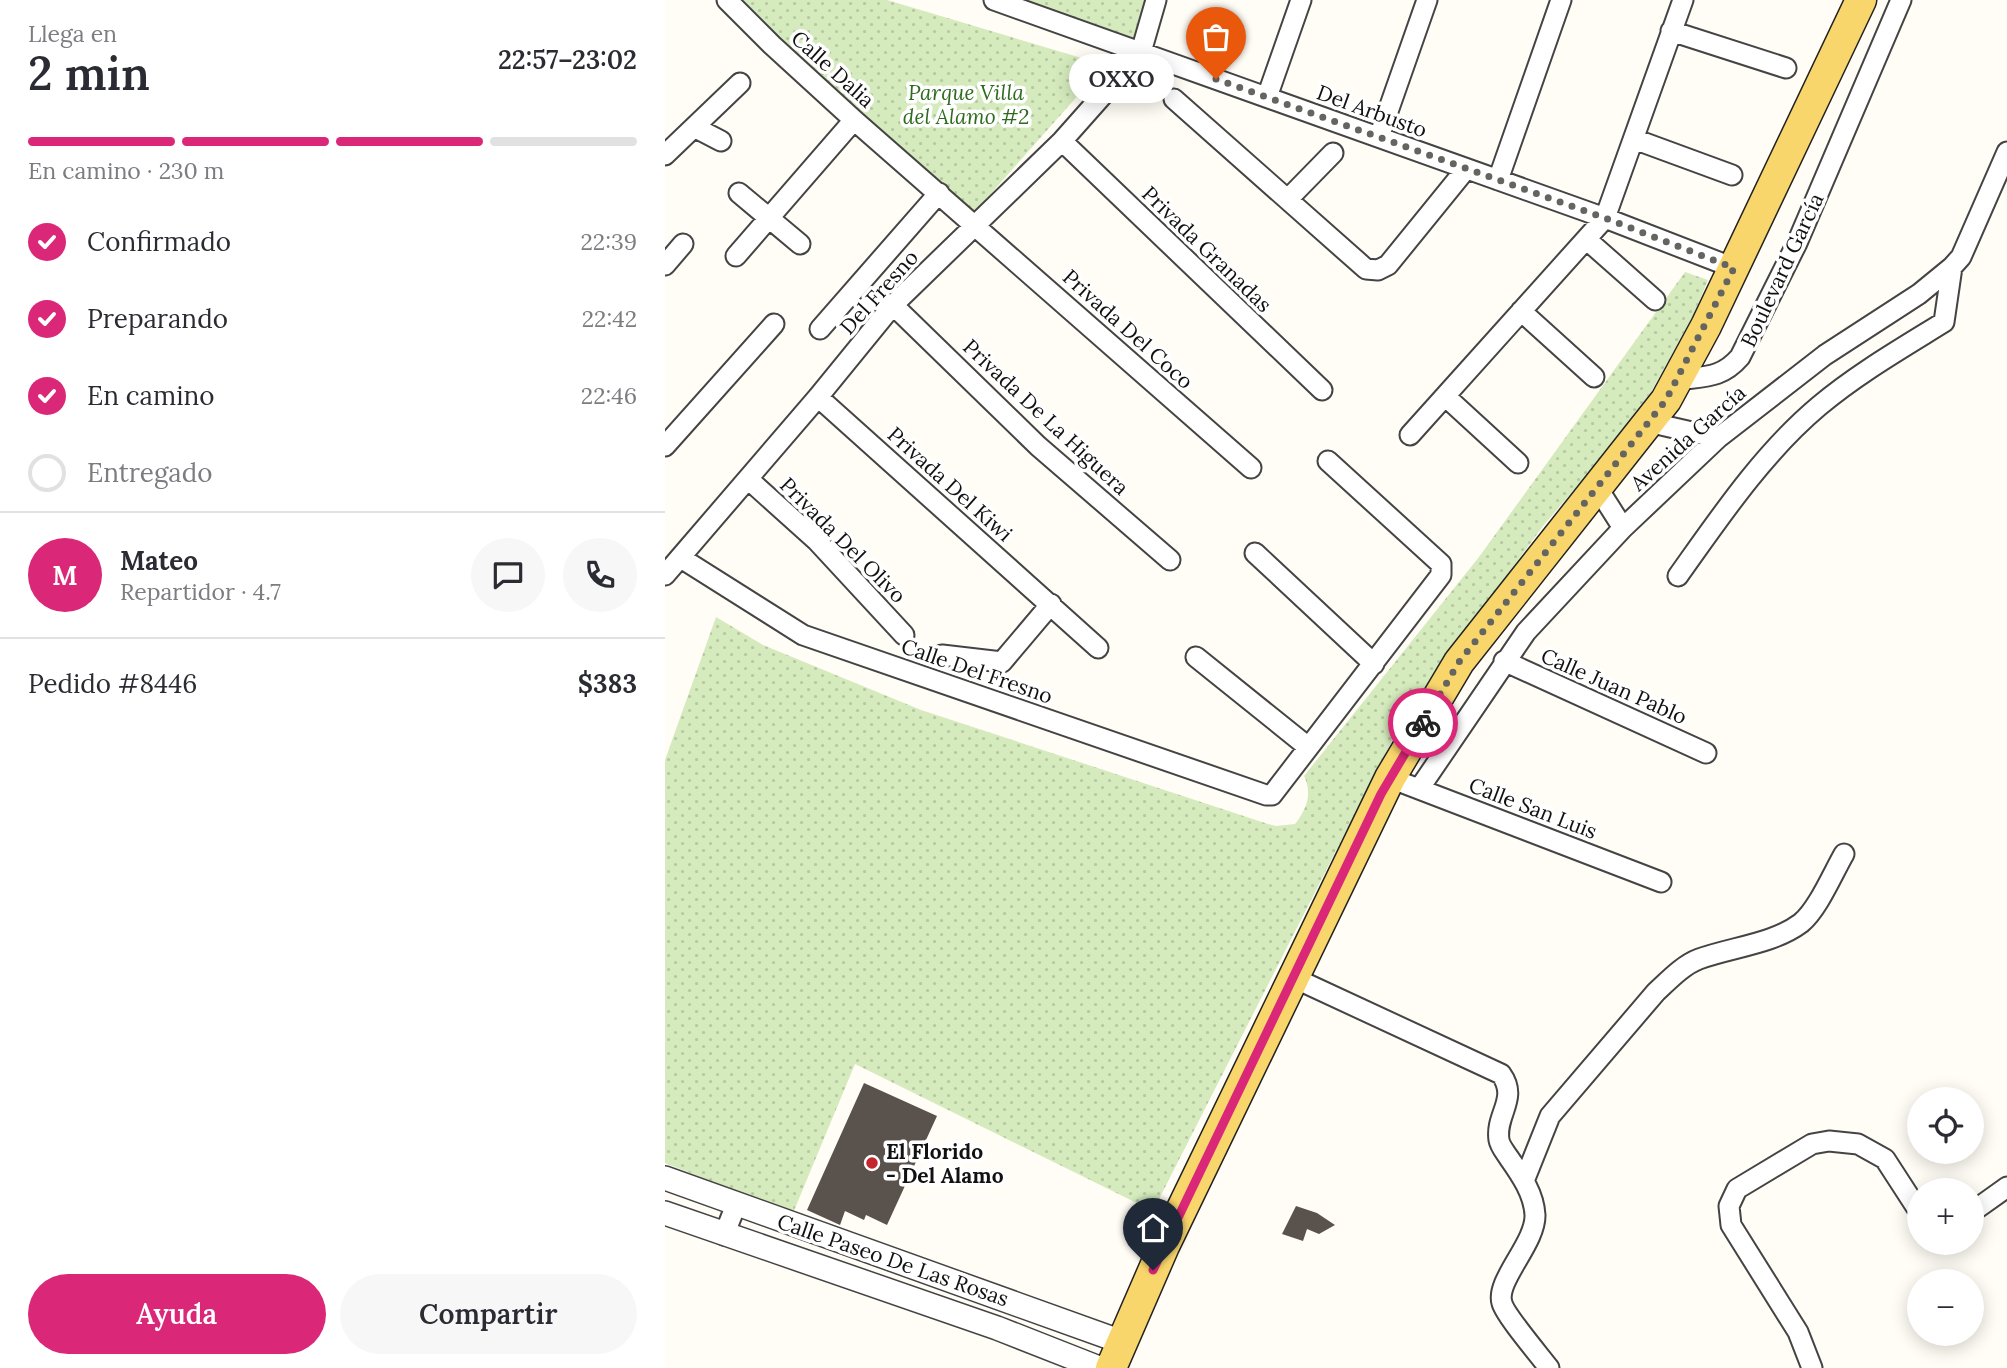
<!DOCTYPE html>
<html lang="es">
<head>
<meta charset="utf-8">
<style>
	:root { --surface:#fff; --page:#f7f7f7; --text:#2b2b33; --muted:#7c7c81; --line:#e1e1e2; --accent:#db2777 }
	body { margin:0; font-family:Lora,serif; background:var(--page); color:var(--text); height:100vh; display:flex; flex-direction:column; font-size:26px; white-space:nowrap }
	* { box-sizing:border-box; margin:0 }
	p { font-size:23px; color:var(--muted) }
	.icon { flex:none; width:38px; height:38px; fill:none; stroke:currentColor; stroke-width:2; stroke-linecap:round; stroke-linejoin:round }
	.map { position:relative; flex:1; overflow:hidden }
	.panel { display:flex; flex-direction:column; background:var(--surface); width:665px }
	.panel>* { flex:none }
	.fabs { position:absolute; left:1242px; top:1087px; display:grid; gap:14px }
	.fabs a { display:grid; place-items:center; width:77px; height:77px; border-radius:50%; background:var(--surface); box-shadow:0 4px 18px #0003; font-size:35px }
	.pin { position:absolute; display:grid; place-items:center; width:60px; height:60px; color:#fff; margin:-72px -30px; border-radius:50% 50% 50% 0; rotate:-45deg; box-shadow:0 0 7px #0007 }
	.pin .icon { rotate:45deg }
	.courier { position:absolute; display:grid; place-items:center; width:70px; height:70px; margin:-35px; border:5px solid #db2777; border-radius:50%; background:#fff; color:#222; box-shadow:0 2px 9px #0007 }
	.bubble { position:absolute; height:49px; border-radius:24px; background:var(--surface); box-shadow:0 4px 18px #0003; font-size:23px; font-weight:600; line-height:49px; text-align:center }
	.headline em { font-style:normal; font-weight:600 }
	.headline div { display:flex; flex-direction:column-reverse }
	.headline { display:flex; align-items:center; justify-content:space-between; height:119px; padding:0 28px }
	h1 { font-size:46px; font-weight:600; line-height:52px }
	.bar { display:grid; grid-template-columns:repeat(4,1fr); gap:10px 7px; align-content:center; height:84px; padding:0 28px }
	.bar i { height:9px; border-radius:5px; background:var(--line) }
	.bar .current { background:var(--accent) }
	.bar p { grid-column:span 4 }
	.line { display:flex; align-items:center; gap:18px; padding:0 28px; border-top:2px solid var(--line) }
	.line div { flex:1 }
	.round { display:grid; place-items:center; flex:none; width:74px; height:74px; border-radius:37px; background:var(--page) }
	ol { padding:0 28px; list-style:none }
	li { display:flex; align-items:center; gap:21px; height:77px }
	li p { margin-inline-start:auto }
	li .icon { padding:7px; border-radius:50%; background:var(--accent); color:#fff; stroke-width:4 }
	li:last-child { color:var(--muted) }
	li i { width:38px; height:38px; border:4px solid var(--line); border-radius:50% }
	.cta { display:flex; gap:14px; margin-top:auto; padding:14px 28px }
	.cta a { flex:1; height:80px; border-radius:42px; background:var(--accent); color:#fff; font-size:28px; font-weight:600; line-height:80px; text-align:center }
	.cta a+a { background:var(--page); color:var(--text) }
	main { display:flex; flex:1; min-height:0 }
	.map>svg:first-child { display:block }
	.green { fill:url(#green-dots) }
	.building { fill:#5a524d }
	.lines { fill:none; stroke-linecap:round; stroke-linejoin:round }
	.minor-casing { stroke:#444; stroke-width:23 }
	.tertiary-casing { stroke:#444; stroke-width:26 }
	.primary-casing { stroke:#222; stroke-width:33 }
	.minor { stroke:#fff; stroke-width:19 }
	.tertiary { stroke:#fff; stroke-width:23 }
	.primary { stroke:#f9d66b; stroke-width:30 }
	.done { stroke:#646461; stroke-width:7; stroke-dasharray:0 12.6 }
	.route { stroke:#db2777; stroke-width:9 }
	.poi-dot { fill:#c4262e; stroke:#fff; stroke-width:2.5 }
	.labels { text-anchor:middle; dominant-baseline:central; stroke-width:7; stroke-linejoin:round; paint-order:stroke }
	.street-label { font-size:21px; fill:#111; stroke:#fff }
	.park-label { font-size:21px; font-style:italic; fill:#2f6b1f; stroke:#fff }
	.poi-label { font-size:21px; font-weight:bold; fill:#111; stroke:#fff; text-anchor:start }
</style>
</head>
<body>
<main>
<section class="panel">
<div class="headline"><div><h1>2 min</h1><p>Llega en</p></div><em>22:57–23:02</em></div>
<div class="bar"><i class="current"></i><i class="current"></i><i class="current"></i><i></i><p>En camino · 230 m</p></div>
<ol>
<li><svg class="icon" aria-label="check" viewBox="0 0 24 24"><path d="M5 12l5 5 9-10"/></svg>Confirmado<p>22:39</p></li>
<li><svg class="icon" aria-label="check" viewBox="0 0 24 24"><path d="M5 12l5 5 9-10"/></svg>Preparando<p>22:42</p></li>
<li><svg class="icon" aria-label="check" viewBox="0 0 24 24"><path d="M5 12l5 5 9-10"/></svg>En camino<p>22:46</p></li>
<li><i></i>Entregado</li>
</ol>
<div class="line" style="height:126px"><b class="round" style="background:var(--accent);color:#fff">M</b><div><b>Mateo</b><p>Repartidor · 4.7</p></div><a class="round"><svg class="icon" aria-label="chat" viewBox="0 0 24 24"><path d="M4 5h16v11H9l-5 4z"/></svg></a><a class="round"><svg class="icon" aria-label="phone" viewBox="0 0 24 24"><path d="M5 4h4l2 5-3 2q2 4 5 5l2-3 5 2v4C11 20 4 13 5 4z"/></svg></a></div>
<div class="line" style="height:91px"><div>Pedido #8446</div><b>$383</b></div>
<div class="cta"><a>Ayuda</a><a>Compartir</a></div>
</section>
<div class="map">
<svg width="1342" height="1368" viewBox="0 0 1342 1368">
	<defs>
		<pattern id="green-dots" width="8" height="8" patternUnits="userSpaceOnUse" patternTransform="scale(1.75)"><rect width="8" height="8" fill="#d5ebbd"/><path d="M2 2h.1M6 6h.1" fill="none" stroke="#b6c8a1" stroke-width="1.8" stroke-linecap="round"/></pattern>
	</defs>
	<rect width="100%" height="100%" fill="#fffdf5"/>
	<path class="green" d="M71,0H222L440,65L306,216Z
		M329,0H485L476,52Z
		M1020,272L1043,280L1029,314L986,392L926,470L878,526L740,715L488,1211L190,1064L128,1213L0,1163V760L51,617L98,645L256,710L603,824L611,826L630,824C641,810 648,794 639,776L814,557Z"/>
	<path class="building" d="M199,1083L272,1116L222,1225L201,1215L199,1220L180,1211L175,1225L142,1210Z
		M631,1206L652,1213L670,1225L654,1234L642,1229L638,1241L617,1234Z"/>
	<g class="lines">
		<g class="minor-casing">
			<path id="minor" d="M62,0L107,45L189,120L586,468
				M329,0L940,218L1069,268
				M1006,31L1121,68
				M602,97L636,0
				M509,99L701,269L713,270L723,265L801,169
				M29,127L56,141
				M714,137L762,0
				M969,139L1067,175
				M397,141L657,390
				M0,155L75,83
				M833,180L896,0
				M74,193L135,244
				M624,198L668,153
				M921,239L990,300
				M71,256L189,120
				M0,265L18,244
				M228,305L373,446L505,560
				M856,311L929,377
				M155,329L274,193
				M1012,380C1039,376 1056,379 1075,357L1132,243L1236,0
				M780,396L853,463
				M153,397L433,648
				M983,422L1053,438
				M745,435L940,218L1018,0
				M0,446L109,324
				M83,479L152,541L239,635
				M932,487L958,528
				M590,553L709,664
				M16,558L138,635L601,795H607L776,575V564L663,461
				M0,575L153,397L228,305L397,141L476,52L491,0
				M1013,576C1055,517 1098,453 1154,406C1192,374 1237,348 1279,322L1287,267
				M277,655L337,662L386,604
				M531,657L643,747
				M839,661L1041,753
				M725,778L996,882
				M754,789L861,632L958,528L1053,438L1160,355L1254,294L1287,267L1296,257L1342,152
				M627,977L836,1074C854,1099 830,1114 834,1140C835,1146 840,1152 844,1158C856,1175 869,1194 870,1215C871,1243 830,1281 837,1303C840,1315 875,1356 884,1368
				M859,1181L885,1116L991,992C1004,980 1018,965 1034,959C1067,947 1108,944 1136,923C1153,909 1168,873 1179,854
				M1307,1212L1342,1187
				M59,1235L71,1205
				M1147,1368L1133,1332L1066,1225L1064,1206L1072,1189L1147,1144L1164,1141L1193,1144L1220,1159L1255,1213"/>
		</g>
		<g class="tertiary-casing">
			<path id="tertiary" d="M0,1178L457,1342
				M0,1213L332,1328L434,1368"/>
		</g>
		<g class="primary-casing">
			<path id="primary" d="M446,1368L499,1246L725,778L794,662L1001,400L1041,326L1196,0"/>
		</g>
		<use href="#minor" class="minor"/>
		<use href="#tertiary" class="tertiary"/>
		<use href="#primary" class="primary"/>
	</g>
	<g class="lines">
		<path class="done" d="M551,79L940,218L1069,268L1001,400L794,662L758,723"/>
		<path class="route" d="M488,1270L716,794L758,723"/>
	</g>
	<circle class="poi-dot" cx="207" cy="1163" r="7"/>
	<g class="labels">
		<g class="street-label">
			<text transform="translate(168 69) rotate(42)">Calle Dalia</text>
			<text transform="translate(707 111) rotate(20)">Del Arbusto</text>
			<text transform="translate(542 249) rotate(44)">Privada Granadas</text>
			<text transform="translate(1117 270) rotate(-65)">Boulevard García</text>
			<text transform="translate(214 292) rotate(-48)">Del Fresno</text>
			<text transform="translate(463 329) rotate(42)">Privada Del Coco</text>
			<text transform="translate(381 417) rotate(43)">Privada De La Higuera</text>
			<text transform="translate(1023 438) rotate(-42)">Avenida García</text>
			<text transform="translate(285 484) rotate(42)">Privada Del Kiwi</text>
			<text transform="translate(178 540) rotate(45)">Privada Del Olivo</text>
			<text transform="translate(312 671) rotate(19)">Calle Del Fresno</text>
			<text transform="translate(949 686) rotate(24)">Calle Juan Pablo</text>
			<text transform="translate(868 808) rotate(21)">Calle San Luis</text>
			<text transform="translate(228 1260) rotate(19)">Calle Paseo De Las Rosas</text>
		</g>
		<g class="park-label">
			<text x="301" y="92">Parque Villa<tspan x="301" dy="24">del Alamo #2</tspan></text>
		</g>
		<g class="poi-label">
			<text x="221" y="1151">El Florido<tspan x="221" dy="24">- Del Alamo</tspan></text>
		</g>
	</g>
</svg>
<div class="fabs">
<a><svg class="icon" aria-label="locate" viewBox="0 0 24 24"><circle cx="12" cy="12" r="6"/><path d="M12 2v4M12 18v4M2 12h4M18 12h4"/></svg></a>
<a>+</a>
<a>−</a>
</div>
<div class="pin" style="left:551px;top:79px;background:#ea580c"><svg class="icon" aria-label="bag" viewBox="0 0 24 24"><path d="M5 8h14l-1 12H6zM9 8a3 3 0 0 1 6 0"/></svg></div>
<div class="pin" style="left:488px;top:1270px;background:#1f2937"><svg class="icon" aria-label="home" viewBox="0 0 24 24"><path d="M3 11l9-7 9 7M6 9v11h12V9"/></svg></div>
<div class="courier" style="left:758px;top:723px"><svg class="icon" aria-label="bike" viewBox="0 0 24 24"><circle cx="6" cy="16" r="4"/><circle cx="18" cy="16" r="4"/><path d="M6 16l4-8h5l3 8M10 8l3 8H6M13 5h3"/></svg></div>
<div class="bubble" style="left:404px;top:54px;width:105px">OXXO</div>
</div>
</main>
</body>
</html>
